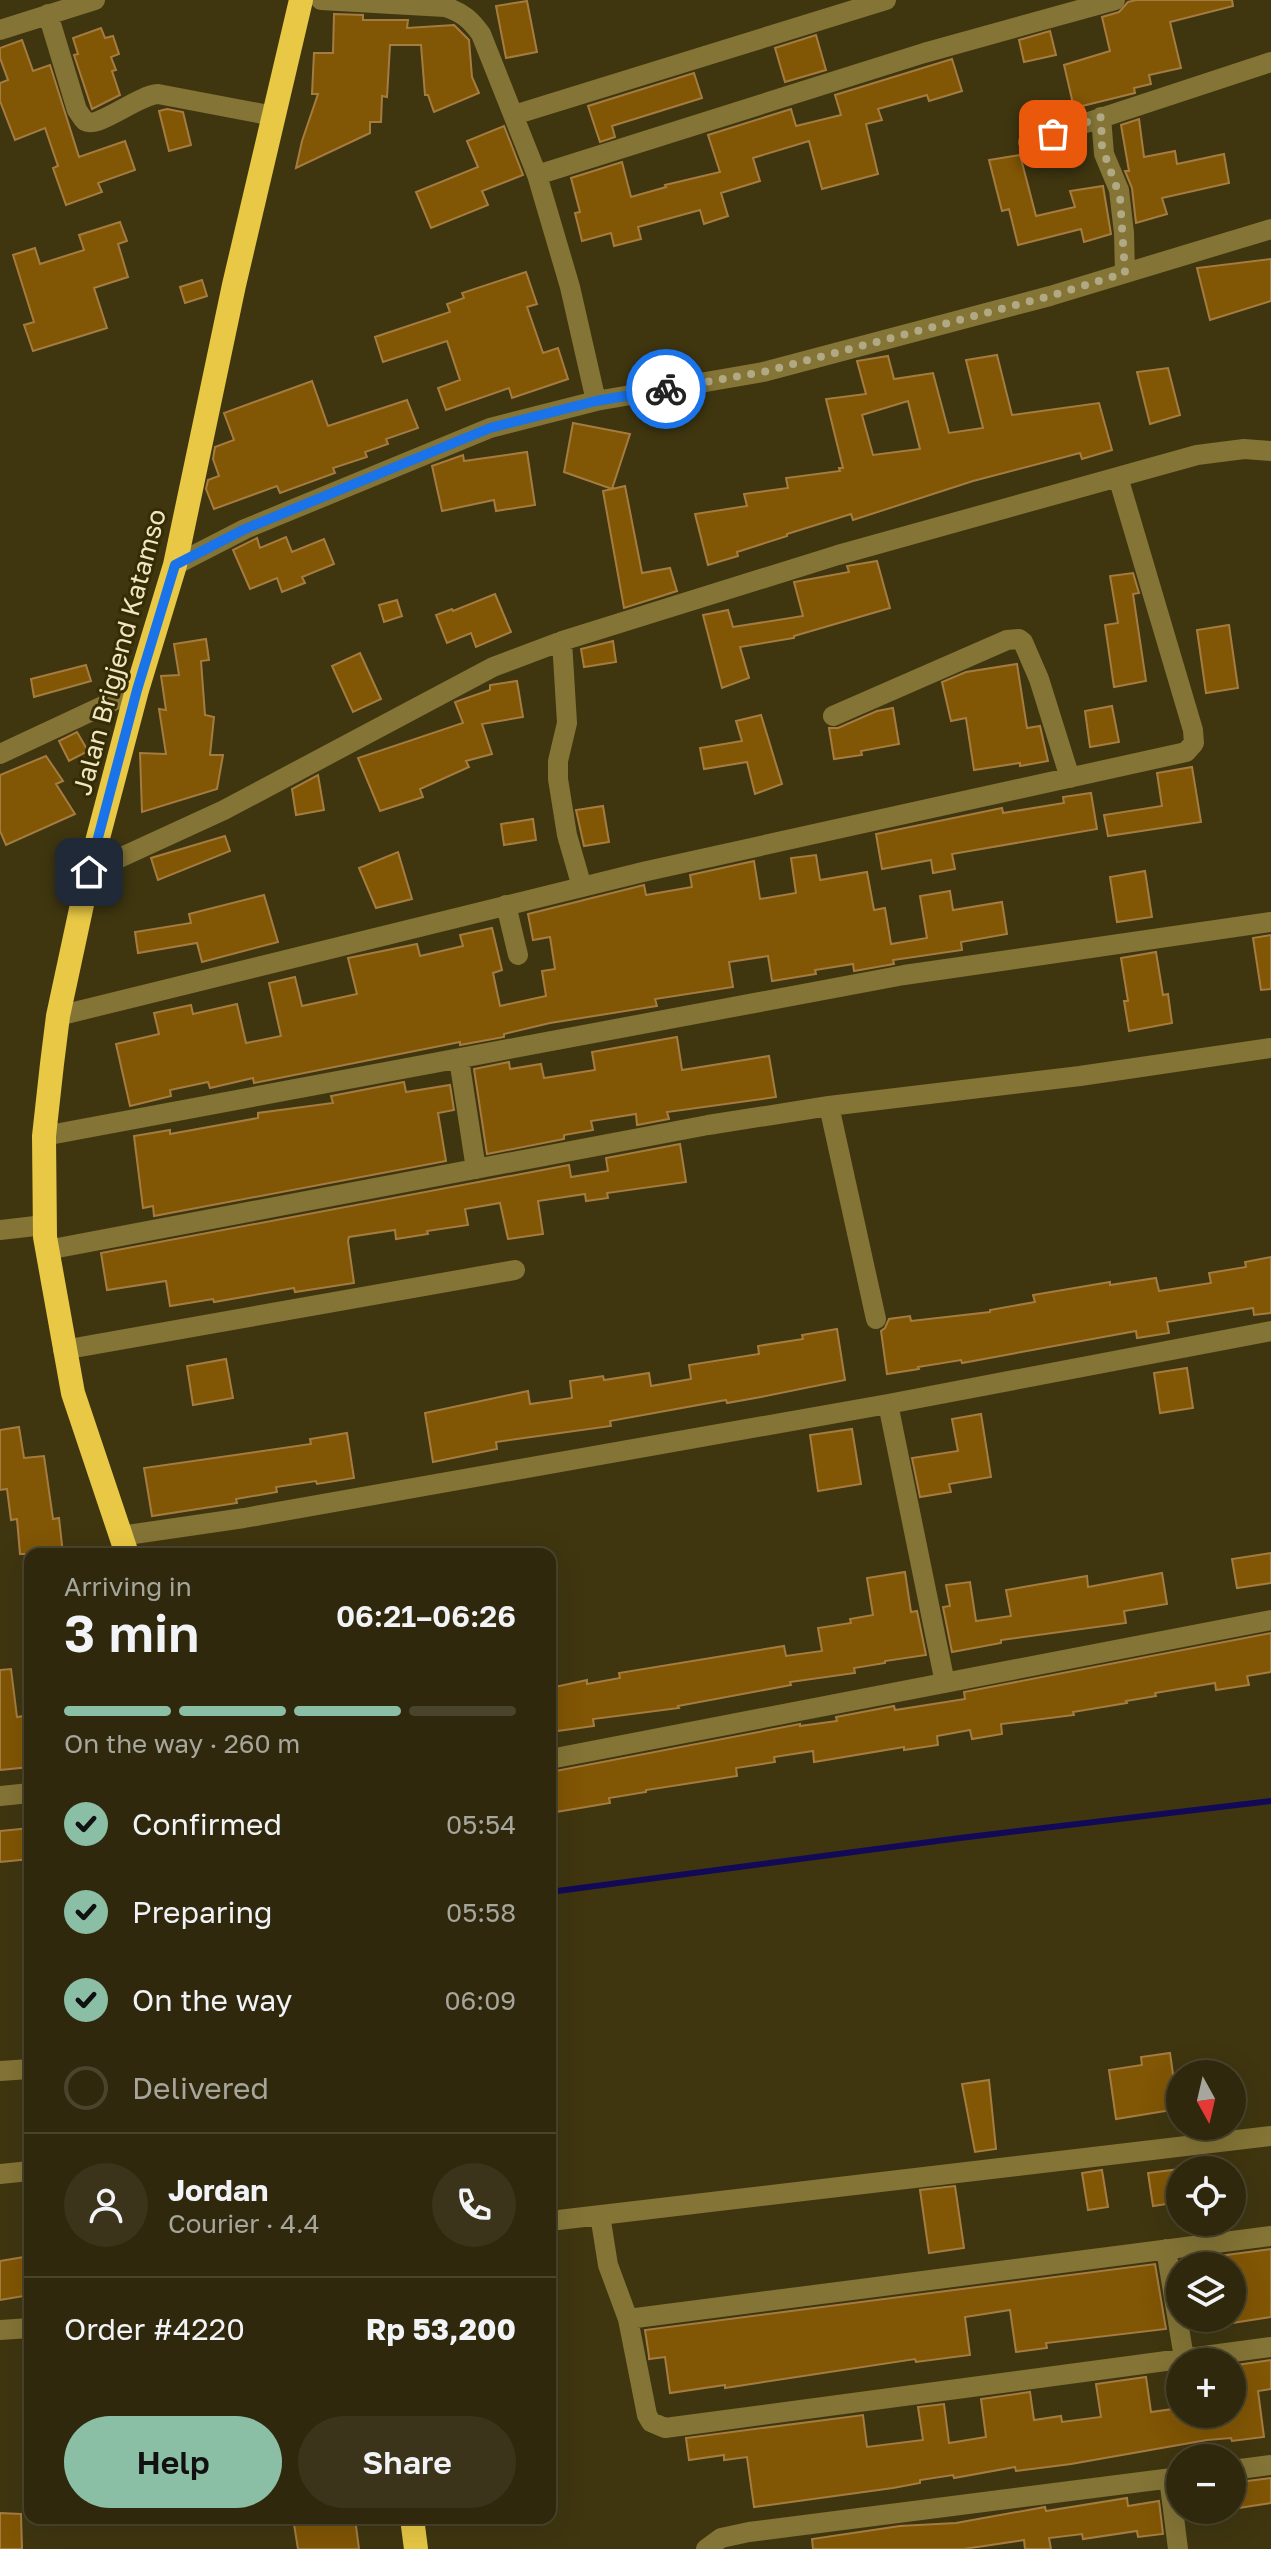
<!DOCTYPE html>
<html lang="en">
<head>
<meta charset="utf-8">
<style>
	:root { --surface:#2f280c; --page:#3b341a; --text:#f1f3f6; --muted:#a7a69d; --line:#4a442d; --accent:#8abfa5 }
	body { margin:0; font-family:"Golos Text",sans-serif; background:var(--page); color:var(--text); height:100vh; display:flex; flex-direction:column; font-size:30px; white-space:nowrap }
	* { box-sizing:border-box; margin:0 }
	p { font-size:26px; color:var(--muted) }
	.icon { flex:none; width:44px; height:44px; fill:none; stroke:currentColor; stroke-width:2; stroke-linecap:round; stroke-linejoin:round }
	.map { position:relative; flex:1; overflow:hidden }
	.sheet { position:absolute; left:24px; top:1548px; width:532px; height:976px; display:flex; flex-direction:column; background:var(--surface); border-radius:16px; box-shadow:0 8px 32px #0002,0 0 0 2px var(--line) }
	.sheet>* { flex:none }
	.needle { width:52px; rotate:172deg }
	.tools { position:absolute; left:1166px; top:2060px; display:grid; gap:16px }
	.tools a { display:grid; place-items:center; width:80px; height:80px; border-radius:50%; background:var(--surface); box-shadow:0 8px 32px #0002,0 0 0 2px var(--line); font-size:40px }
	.pin { position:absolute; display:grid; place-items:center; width:68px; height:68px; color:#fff; margin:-34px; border-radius:16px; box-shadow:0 4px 12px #0006 }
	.courier { position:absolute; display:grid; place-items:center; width:80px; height:80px; margin:-40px; border:6px solid #1a73e8; border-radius:50%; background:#fff; color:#222; box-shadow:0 2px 10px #0007 }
	.summary em { font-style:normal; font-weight:600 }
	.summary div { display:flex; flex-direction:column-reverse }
	.summary { display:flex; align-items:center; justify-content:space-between; height:136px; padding:0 40px }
	h1 { font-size:52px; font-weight:600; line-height:60px }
	.bar { display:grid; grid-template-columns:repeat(4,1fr); gap:12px 8px; align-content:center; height:96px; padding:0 40px }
	.bar i { height:10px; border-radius:6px; background:var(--line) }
	.bar .current { background:var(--accent) }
	.bar p { grid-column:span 4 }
	.line { display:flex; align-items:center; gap:20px; padding:0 40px; border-top:2px solid var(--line) }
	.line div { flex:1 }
	.round { display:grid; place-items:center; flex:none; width:84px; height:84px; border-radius:42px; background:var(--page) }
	ol { padding:0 40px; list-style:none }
	li { display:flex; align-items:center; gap:24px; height:88px }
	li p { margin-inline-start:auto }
	li .icon { padding:8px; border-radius:50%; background:var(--accent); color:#111; stroke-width:4 }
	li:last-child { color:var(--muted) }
	li i { width:44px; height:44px; border:4px solid var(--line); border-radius:50% }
	.cta { display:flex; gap:16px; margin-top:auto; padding:16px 40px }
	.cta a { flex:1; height:92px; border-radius:48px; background:var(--accent); color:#111; font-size:32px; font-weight:600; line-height:92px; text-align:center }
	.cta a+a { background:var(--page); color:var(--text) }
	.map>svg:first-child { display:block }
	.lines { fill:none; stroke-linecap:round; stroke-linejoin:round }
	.stream { stroke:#130a57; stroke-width:6 }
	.building { fill:#815605; stroke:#a57c40; stroke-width:2; fill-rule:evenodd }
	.minor { stroke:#847436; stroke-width:20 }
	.highway { stroke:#e8c844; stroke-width:24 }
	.done { stroke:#b1a884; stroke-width:8; stroke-dasharray:0 14.4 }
	.route { stroke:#1a73e8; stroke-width:10 }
	.labels { text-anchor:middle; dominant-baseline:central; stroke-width:6; stroke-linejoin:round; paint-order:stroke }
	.street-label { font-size:26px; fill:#efe6c3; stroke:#352c04 }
</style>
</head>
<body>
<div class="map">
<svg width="1271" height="2549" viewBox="0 0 1271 2549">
	<rect width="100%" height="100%" fill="#3f3610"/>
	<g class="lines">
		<path class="stream" d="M550,1892L960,1838L1271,1801"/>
	</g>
	<path class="building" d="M1136,0H1232L1233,6L1170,22L1181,68L1149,75L1151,84L1134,88L1135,93L1074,108L1064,65L1110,51L1102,17L1119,12L1128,2Z
		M527,1L537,52L506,58L496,6Z
		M334,14L363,15V20H408L407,28L454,25L469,40L472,77L479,93L434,112L428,95H425L421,45H390L387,97L382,96L381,122H370V133L296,168L302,141L318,94H312L314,53H333Z
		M101,28L105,38L113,36L119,54L111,57L116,70L112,71L120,95L92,109L74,55L78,54L73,38Z
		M1050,31L1056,55L1024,62L1019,40Z
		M816,35L826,70L785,82L775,48Z
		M22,40L33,71L50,65L79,157L125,141L135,170L98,183L102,192L66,205L53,168L58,166L45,128L15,140L0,101V83L8,80L0,58V48Z
		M952,59L962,91L929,101L927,95L878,109L882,120L866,124L878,174L822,189L809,141L753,158L760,181L721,193L728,216L704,224L700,210L638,227L641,239L614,246L611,233L582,241L575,213L580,212L571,178L622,162L631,197L666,187L665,185L720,172L708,135L791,109L796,126L841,115L835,95Z
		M694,73L702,98L612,126L615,137L600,142L588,106Z
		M167,109L183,112L191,145L169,151L159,111Z
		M1139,119L1144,157L1175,151L1177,164L1224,154L1229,183L1162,198L1167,214L1136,223L1132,188L1125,171H1129L1121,125Z
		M504,126L523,175L482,191L488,205L431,228L416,192L478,167L467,141Z
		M1020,155L1036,216L1075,207L1070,191L1103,186L1111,234L1084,242L1081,229L1018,245L1009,209L1002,211L989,160Z
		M120,222L127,241L118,244L128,277L94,288L107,328L33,351L24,325L34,322L13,255L35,248L40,264L84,250L79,235Z
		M1271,259V301L1210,320L1197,268Z
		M526,272L537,304L527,307L543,353L558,348L568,379L512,398L509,388L446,410L438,388L460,380L447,341L383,362L375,337L450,312L447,304L464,298L462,293Z
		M202,280L207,296L185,303L180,287Z
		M997,355L1012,415L1099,403L1112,450L1082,459L1080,453L973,481L853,520L851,514L787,534V536L737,552L738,556L708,565L695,514L747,506L744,494L788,488L786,478L840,471L839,468H843L826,399L866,394L857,361L888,356L894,379L933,373L949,433L983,428L966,360ZM908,401L920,449L873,455L862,415Z
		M1168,368L1180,415L1150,424L1137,372Z
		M312,381L328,426L407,400L418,428L386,439L388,444L365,452L367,457L333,468L335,473L280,493L277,486L214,509L206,489L208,480L219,476L213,459L215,447L234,440L224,413Z
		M573,423L630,434L612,489L564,472Z
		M527,452L535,505L496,511L494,500L442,511L432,466L463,455L464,461Z
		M625,486L642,573L670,568L677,591L624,608L603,491Z
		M286,537L292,552L324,539L334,564L302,577L305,583L282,592L277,578L250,589L233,550L257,538L260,548Z
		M877,561L890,608L794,636V638L740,647L749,678L722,688L703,615L728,610L733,627L803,616L794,582L849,572L847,566Z
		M1133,573L1139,593L1133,594L1146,681L1114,687L1105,625L1118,623L1110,576Z
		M495,594L511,632L476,647L471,633L447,643L436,615L452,609L453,611Z
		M397,600L402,616L384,622L379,605Z
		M1229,625L1238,688L1206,693L1197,630Z
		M206,639L209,660L201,661L205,715L214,717L210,755H223L217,789L142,812L140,753L166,754L159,709L166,710L161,676L179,675L174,644Z
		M613,641L616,662L584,667L581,649Z
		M360,653L381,699L353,712L332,666Z
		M1017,664L1027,728L1040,726L1048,761L1020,766V763L974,770L966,718L951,721L942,682L966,672Z
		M86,665L91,681L34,697L31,679Z
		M517,681L523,717L482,724L492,754L466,761L469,767L420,789L423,797L380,811L358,758L463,723L455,702L490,690V685Z
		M1112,706L1119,742L1090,747L1085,711Z
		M893,708L899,744L861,751L862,755L834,759L829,728H838L877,711Z
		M761,715L782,784L755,794L747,762L704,769L700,748L742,741L736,721Z
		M77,732L88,751L69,761L59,741Z
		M46,756L63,781L56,784L75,814L6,845L0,831V775Z
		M1192,767L1201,822L1108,836L1104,815L1162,806L1157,773Z
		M318,775L324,810L296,815L292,789Z
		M1091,793L1097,829L952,854L955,869L933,873L931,860L882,869L876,834L1002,808L1003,813L1064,803L1063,797Z
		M603,806L609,842L584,846L576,810Z
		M533,819L536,840L504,845L501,824Z
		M225,836L230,851L158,880L151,858Z
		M398,852L412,899L376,908L359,868Z
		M816,855L820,880L867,872L874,910L885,908L891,944L927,938L920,896L950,891L953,910L1002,902L1007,934L961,942L962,950L893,960L894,964L854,971L853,964L815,970L816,974L772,981L768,956L729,962L733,987L655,999L657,1006L550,1023L504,1034V1037L460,1045V1042L254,1083L253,1078L210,1088L208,1082L170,1090L171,1096L130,1106L116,1044L159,1034L154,1013L191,1005L193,1014L237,1004L246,1043L281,1036L269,983L295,977L302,1006L357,994L348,958L417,944L420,956L463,946L460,935L492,928L502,970L493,973L500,1006L546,996L542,971L555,969L550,937L533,940L528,914L644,885L646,895L692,887L690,875L754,861L760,899L796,893L791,858Z
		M1145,871L1152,917L1117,922L1110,877Z
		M264,895L278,942L202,962L197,943L138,953L135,932L191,923L189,914Z
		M1271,935V989L1261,990L1253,938Z
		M1156,952L1163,995L1168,994L1172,1023L1129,1031L1124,1001H1128L1121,958Z
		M677,1037L682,1070L769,1056L776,1097L667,1112L669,1119L637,1125L636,1114L591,1121L593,1130L564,1135V1139L487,1154L474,1069L509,1062L510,1069L541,1064L544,1078L595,1070L592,1052Z
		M404,1082L406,1092L450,1085L454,1110L438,1113L446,1161L154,1216L153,1206L143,1208L134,1136L170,1130V1134L258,1118V1113L333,1103L331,1096Z
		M680,1144L686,1182L607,1193L608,1198L586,1201L585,1194L538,1201L543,1234L508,1239L500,1203L465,1209L468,1225L427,1231L428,1234L396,1239L395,1230L349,1237L348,1241L354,1283L295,1292L294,1288L214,1302L213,1299L170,1306L166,1281L107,1290L101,1253L569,1165L571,1177L608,1171L606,1158Z
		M1271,1257V1313L1254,1315L1253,1308L1167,1322L1169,1333L1137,1338L1136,1331L962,1363L961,1360L918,1367L919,1369L887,1374L881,1331L885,1328L889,1319L910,1316L911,1321L990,1312V1310L1035,1302L1033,1295L1110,1282V1285L1156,1278L1159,1291L1211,1283L1209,1273L1246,1267L1245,1262Z
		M837,1329L845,1380L761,1397L727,1403L726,1400L610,1421L611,1426L496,1442L497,1449L433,1462L425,1413L528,1391L530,1404L572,1398L570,1381L603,1376L604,1380L649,1373L651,1386L691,1379L689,1365L759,1354L758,1346L803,1339L802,1335Z
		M226,1359L233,1398L193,1405L187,1366Z
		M1187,1368L1193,1408L1160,1413L1154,1373Z
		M981,1414L991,1477L949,1484L951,1492L920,1497L912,1458L958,1451L952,1419Z
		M19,1427L24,1458L44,1456L53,1519L59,1518L63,1554H20L17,1519L11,1520L7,1489L0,1490V1430Z
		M852,1429L861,1484L818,1491L810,1435Z
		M347,1433L354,1478L317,1484L316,1481L276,1487L277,1492L236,1499L237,1503L152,1516L144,1468L311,1444L310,1439Z
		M1271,1553V1583L1237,1588L1232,1559Z
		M905,1572L911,1612L917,1611L926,1655L885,1661V1663L854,1668L855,1673L790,1682L791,1685L678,1706L679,1708L593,1719L594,1726L550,1732V1688L587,1680V1684L620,1678L619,1673L784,1646L786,1656L822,1651L818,1628L851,1623L850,1619L873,1615L867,1578Z
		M1162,1573L1167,1604L1124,1611L1126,1623L1001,1640V1643L952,1652L943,1607L950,1606L946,1585L970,1582L976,1621L1011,1616L1006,1590L1087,1576L1088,1587Z
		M1271,1633V1672L1247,1676L1249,1685L1216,1690L1215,1683L1155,1693L1156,1696L1126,1701L1127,1703L1073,1712L1074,1715L1001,1724L1002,1734L972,1739L970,1730L937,1736L938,1745L904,1750V1747L814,1762L813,1751L774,1757L775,1762L736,1768L737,1776L646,1790V1792L609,1798L610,1803L550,1813V1772L800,1724V1726L837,1721L836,1717L894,1706L895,1710L965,1699L964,1692Z
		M11,1669L17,1717L30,1715V1767L0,1770V1670Z
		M30,1828V1859L0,1862V1831Z
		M1170,2053L1178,2109L1116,2119L1109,2070L1142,2065L1141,2057Z
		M989,2080L996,2149L975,2152L962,2084Z
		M1180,2169V2202L1153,2206L1148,2173Z
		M1102,2170L1108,2207L1088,2210L1082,2173Z
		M955,2186L964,2248L929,2253L920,2190Z
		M1271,2249V2317L1232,2323V2266H1182L1181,2261Z
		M30,2256V2295L0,2300V2261Z
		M1155,2264L1166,2329L1046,2343L1047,2348L1016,2352L1010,2310L965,2317L970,2355L916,2362L915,2359L725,2388V2385L670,2393L665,2357L649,2359V2356L645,2330Z
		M1271,2360V2389L1258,2391L1264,2437L1232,2441L1231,2438L1207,2440L1071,2464L1016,2471L1015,2467L954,2478L953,2475L920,2480V2483L893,2488L754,2507L747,2457L724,2460V2455L689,2460L686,2438L863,2415L867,2447L923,2440L918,2407L944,2404L949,2443L986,2437L981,2399L1030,2392L1034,2420L1061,2416L1062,2422L1101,2417L1096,2384L1146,2377L1151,2412L1180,2408V2414H1232V2402L1241,2401L1236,2365Z
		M1271,2478V2503L1232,2509V2483Z
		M1127,2498L1128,2506L1159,2501L1163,2534L1138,2537L1137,2531L1083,2539L1082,2534L1049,2538L1051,2549H1025L1024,2540L964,2549H813L812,2539L900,2526L956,2523L1045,2507L1046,2511Z
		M0,2513L21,2514L22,2549H0Z
		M293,2518H355L359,2549H298Z"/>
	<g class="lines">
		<path class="minor" d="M321,0L445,7C462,12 471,20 481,34L537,175
			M48,14L77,110C80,114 82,118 85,121C98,129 138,95 158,94L274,116
			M0,30L95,0
			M514,115L886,0
			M1101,117L1104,154L1119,190L1124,233L1125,273
			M1028,142L1271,62
			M596,401L570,287L537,175L924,53L1115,0
			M175,565L245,529L490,428L596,401L763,372L1050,296L1271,229
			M562,641L567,723L558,761V779L567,835L582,887
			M833,716L1007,640L1019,639L1023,642L1039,679L1070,778
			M0,754L137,690
			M89,872L224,810L493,667L562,641L838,555L1197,455L1244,449L1271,451
			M506,905L518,955
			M58,1016L647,871L1186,752L1194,743L1193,730L1118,477
			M459,1059L476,1169
			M829,1106L876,1319
			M44,1136L904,975L1271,922
			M0,1230L44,1225
			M47,1250L708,1125L829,1106L1080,1076L1271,1048
			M63,1350L515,1270
			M888,1404L945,1683
			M120,1536L244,1518L888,1404L1271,1331
			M550,1759L1271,1620
			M0,1796L30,1793
			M0,2071L30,2069
			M0,2174L30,2171
			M600,2215L608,2265L628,2319L1271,2236
			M550,2221L1271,2136
			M1166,2249L1184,2358
			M628,2319L647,2415L651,2422L665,2428L1271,2347
			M0,2330L30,2328
			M1232,2470L1271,2465
			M1169,2478L1178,2549
			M706,2549L721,2538L749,2532L1180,2477"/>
		<path class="highway" d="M127,1554L73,1393L45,1237L44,1136L52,1064L58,1016L89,872L137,690L175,565L234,285L301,0
			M412,2518L416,2549"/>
	</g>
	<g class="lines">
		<path class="done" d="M666,389L763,372L1050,296L1125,273L1120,197L1102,147L1101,117L1053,134"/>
		<path class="route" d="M89,872L137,690L175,565L245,529L490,428L596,401L666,389"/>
	</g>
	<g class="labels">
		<g class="street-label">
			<text transform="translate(119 652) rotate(-75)">Jalan Brigjend Katamso</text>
		</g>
	</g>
</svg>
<div class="tools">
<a><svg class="needle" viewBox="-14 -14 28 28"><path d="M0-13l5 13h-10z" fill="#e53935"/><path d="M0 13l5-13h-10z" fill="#a7a69d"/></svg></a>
<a><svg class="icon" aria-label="locate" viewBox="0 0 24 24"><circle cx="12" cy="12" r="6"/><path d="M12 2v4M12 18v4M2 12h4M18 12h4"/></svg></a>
<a><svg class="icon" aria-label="layers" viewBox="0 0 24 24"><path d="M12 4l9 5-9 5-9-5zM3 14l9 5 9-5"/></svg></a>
<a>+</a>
<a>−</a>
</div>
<div class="pin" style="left:1053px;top:134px;background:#ea580c"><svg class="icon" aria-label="bag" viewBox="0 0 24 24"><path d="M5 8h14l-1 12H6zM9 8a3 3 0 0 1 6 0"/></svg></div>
<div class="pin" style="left:89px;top:872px;background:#1f2937"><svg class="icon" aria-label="home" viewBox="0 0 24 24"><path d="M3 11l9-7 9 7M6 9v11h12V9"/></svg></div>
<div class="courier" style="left:666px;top:389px"><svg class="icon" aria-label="bike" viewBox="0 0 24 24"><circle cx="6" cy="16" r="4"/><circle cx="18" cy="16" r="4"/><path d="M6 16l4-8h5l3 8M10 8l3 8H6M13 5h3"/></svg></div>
<section class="sheet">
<div class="summary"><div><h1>3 min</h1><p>Arriving in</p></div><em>06:21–06:26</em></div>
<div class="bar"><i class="current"></i><i class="current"></i><i class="current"></i><i></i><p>On the way · 260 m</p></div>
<ol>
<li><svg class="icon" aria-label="check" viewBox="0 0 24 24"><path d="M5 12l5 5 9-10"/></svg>Confirmed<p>05:54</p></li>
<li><svg class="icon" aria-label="check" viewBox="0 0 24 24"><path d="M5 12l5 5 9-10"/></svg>Preparing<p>05:58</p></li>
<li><svg class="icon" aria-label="check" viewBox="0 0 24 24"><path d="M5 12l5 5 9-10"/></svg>On the way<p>06:09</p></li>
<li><i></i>Delivered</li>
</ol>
<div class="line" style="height:144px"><a class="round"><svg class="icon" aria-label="person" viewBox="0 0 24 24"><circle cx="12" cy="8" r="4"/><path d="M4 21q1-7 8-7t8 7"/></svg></a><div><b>Jordan</b><p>Courier · 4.4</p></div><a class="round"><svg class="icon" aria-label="phone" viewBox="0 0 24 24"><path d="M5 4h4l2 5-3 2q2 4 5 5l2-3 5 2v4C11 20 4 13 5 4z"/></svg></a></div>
<div class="line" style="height:104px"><div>Order #4220</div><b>Rp 53,200</b></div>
<div class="cta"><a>Help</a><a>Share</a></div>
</section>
</div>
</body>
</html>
